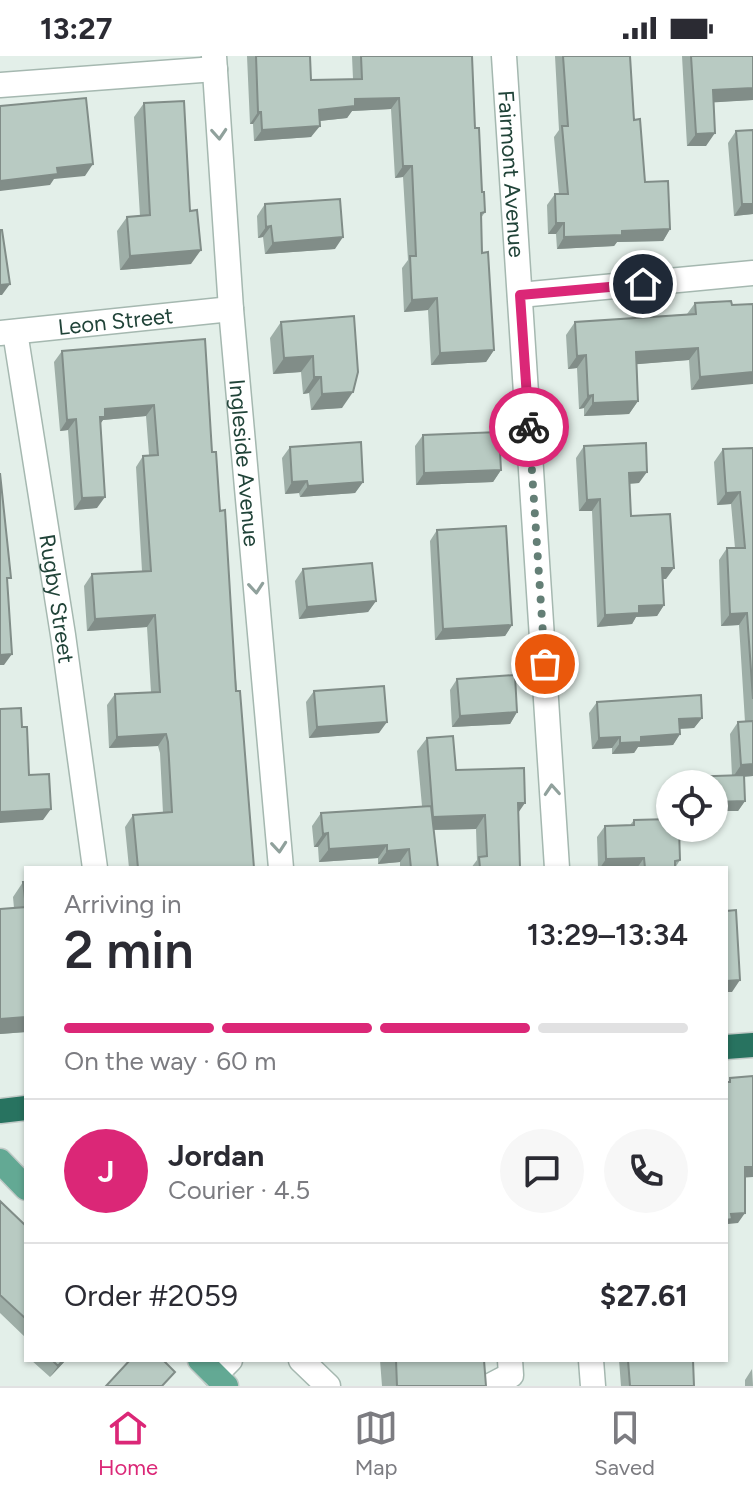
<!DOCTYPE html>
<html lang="en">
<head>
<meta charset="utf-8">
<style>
	:root { --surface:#fff; --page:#f7f7f7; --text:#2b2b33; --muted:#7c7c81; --line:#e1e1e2; --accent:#db2777 }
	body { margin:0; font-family:Figtree,sans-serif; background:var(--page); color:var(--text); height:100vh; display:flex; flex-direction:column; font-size:30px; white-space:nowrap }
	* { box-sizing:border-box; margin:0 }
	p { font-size:26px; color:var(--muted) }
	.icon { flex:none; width:44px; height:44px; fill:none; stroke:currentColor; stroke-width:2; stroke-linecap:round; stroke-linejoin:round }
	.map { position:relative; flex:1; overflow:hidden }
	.side { position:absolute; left:24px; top:810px; width:704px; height:496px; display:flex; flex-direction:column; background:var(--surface); border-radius:0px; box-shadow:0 2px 6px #0004 }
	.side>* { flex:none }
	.buttons { position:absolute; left:656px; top:714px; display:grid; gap:16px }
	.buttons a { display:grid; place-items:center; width:72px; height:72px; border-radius:50%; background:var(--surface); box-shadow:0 2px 6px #0004; font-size:40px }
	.pin { position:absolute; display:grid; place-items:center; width:68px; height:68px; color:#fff; margin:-34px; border:4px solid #fff; border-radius:50%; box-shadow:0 2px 8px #0007 }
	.courier { position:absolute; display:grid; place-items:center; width:80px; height:80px; margin:-40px; border:6px solid #db2777; border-radius:50%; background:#fff; color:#222; box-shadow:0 2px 10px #0007 }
	.head em { font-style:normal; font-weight:600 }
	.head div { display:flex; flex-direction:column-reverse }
	.head { display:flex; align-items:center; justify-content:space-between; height:136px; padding:0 40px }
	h1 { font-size:52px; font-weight:600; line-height:60px }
	.bar { display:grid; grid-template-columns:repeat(4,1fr); gap:12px 8px; align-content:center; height:96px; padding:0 40px }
	.bar i { height:10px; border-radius:6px; background:var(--line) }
	.bar .on { background:var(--accent) }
	.bar p { grid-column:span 4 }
	.line { display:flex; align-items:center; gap:20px; padding:0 40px; border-top:2px solid var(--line) }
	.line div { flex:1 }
	.round { display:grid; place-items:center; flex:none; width:84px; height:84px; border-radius:42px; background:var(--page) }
	.status { display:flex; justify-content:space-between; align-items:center; height:56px; padding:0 40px; background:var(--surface); direction:ltr }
	.status svg { height:22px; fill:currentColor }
	.menu { display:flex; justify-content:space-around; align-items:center; height:112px; border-top:2px solid var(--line); background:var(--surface); font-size:22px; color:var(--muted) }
	.menu a { display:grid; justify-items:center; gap:4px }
	.menu .on { color:var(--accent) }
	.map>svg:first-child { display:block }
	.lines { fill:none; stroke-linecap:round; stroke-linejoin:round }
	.minor-casing { stroke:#a5b8b0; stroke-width:27 }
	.major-casing { stroke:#c1cac7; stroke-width:27 }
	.highway-casing { stroke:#c1cac7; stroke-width:27 }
	.minor { stroke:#fff; stroke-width:24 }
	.major { stroke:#63a994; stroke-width:24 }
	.highway { stroke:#287360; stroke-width:24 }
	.wall { fill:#9eaea7 }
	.shaded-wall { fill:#818d88 }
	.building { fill:#b8cac2; stroke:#818d88; stroke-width:2 }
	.oneway { stroke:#90a19c }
	.done { stroke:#647f76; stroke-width:8; stroke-dasharray:0 14.4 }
	.route { stroke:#db2777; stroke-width:10 }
	.labels { text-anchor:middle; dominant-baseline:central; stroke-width:7; stroke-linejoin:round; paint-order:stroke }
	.street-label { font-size:22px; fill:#204338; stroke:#f5fbf7 }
</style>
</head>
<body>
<div class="status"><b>13:27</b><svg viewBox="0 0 49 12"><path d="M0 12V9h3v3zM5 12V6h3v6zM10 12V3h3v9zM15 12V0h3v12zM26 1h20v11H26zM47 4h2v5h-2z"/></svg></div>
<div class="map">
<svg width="753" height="1330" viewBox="0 0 753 1330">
	<rect width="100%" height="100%" fill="#e3efe9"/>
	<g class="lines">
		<g class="minor-casing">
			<g id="minor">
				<path id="s1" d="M214,0L231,253L281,812"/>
				<path id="s2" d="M504,0L557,812"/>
				<path d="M0,29L215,13"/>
				<path d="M520,239L753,217"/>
				<path id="s3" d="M15,276L63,579L95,812"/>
				<path id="s4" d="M0,277L231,253"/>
				<path d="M301,1304L328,1330"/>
				<path d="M591,1304L593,1330"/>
				<path d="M215,1319L230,1304"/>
				<path d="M490,1330L511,1319L510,1304"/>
			</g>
		</g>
		<g class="major-casing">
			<path id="major" d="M0,1105L26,1132
				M200,1304L226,1330"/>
		</g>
		<g class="highway-casing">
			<path id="highway" d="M726,991L753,989
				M0,1055L26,1052"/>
		</g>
		<use href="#minor" class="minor"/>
		<use href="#major" class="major"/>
		<use href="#highway" class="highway"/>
	</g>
	<path class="wall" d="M247,0H310L311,24L353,23L352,0H472L475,72L482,136L485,156L481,162L482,197L494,294L486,306L431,309L428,254L404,256L402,212L408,204L403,121L395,122L391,53L352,55L347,62L319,65L311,81L254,85L253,68H250Z
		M555,0H630L634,64L645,126L670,173L663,185L617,186L614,190L557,193L556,178H548L547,149L555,138H559L554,81L559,74Z
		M682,0H753V44L714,46L706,90H687Z
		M144,47L191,208L120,214L117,175L127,161L140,160L134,61Z
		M753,74V158L734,160L728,87L736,75Z
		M265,148L335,193L265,198L263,181L258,182L257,160Z
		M695,247L732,249L753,248L691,334L689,304L637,308L638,345L629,358L584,360V352L579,353L577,312L568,313L566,279L575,266L687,258Z
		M354,260L342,352L311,354L309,337L303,338L301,316L273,318L270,282L281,266Z
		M205,283L212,396L220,455L254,812H129L125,771L133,759L163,757L160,697L158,690L109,692L107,649L115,638L151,636L147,571L87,575L84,530L92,518L142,515L136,411L143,400L149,399L146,360L103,364L100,368L97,452L74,454L68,374L60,375L54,306L62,295Z
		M423,379L501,414L493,426L416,429L415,390Z
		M584,390L639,427L629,428L631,460L666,523H663L664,549L657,560L636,561L632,568L597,571L592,455H579L576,402Z
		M290,391L363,426L355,437L300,441L299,437L285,438L282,402Z
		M753,392V720L744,721L745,745L738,755H714V728H680L685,721L732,720L730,678L738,666H745L739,569L721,570L719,504L727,492H735L731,448L717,449L714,406L723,393Z
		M437,474L512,569L505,580L435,584L430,485Z
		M303,513L376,545L368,556L299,563L295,525Z
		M457,623L517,656L510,668L452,671L450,634Z
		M314,635L379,677L309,682L306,646Z
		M597,646L702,662L694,672L680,673V678L673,689L638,691L634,697L612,698V692L592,693L589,657Z
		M427,682L456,714L518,757L520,812H471L477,804L476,773L434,774L438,812H400V806L378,808V802L319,806L318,791H314L312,770L321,757L422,750L417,695Z
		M634,764L680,804L675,812H598L597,781L605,770L630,769Z
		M23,826H26V976L0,978V853L14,852L13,841Z
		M0,1145L26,1170V1282L0,1257Z
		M31,1304H66L50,1321Z
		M380,1304H484L486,1330H382Z
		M619,1304H693L694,1330H621Z
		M752,1313L753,1330H745V1324Z"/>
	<path class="shaded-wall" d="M753,32V44L704,47L713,34Z
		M399,42L391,53L352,55L347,62L310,66L319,54L355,43Z
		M258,56H261L253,68H250Z
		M320,70L311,81L254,85L262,74Z
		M715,77L706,90H687L696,78Z
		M93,108L85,120L54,123L50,129L0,135V125L57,112Z
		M403,110H412L403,121L395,122Z
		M742,148H753V158L734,160Z
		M556,167H564L556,178H548Z
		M271,170L263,181L258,182L266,171Z
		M670,173L663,185L617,186L614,190L557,193L564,181L622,175Z
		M343,181L335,193L265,198L273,187Z
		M201,194L191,208L120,214L130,200Z
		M10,228L2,239H0V229Z
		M437,242L428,254L404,256L412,244Z
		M698,292L689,304L627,309L636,296Z
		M494,294L486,306L431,309L440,297Z
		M586,299L577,312L568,313L577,300Z
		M313,300L301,316L273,318L284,302Z
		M753,316V328L691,334L700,321Z
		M314,321H321L309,337L303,338Z
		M353,336L342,352L311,354L322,338Z
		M593,339L584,352L579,353L588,340Z
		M638,345L629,358L584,360L593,347Z
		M154,349L146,360L103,364L97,372H92L105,353Z
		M76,363L68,374L60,375L67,364Z
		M501,414L493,426L416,429L424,417Z
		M647,416L639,427L621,428L629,417Z
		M307,425L299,437L285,438L292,426Z
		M363,426L355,437L300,441L308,430Z
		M740,436L731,448L717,449L726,437Z
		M105,441L97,452L74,454L82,442Z
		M600,443L592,455H579L587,444Z
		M662,512H674L666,523H654Z
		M376,545L368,556L299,563L307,551Z
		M664,549L657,560L636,561L632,568L597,571L605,559L639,550Z
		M747,557L739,569L721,570L730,558Z
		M155,559L147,571L87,575L95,563Z
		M512,569L505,580L435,584L443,573Z
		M12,598L4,609H0V599Z
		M517,656L510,668L452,671L460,660Z
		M702,662L694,672L672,673L679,663Z
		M387,666L379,677L309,682L317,671Z
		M166,678L158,690L109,692L117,681Z
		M680,678L673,689L638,691L634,697L612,698L620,687L641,681Z
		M620,681L612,692L592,693L599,682Z
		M753,708V720L733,721L741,709Z
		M745,745L738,755H714V746Z
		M518,747H525L516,760Z
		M51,753L43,764L0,767V756Z
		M485,759L476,773L424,774L433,761Z
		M328,777L318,791H314L323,778Z
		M387,789L378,802L319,806L329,793Z
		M409,793L400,806L378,808L387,795Z
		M644,802L637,812H600L606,803Z
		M740,924L732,936H726V925Z
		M26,961V976L0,978V963Z
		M745,1111H753V1121L738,1122Z
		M745,1157L738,1167L728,1168L726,1171V1164L731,1158Z
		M63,1304H66L50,1321L58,1310Z"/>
	<path class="building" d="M256,0H310L311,24L362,23L361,0H472L475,72H479L482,136H484L485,156L481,157L482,197L488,196L494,294L440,297L437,242L412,244L410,200H416L412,110H403L399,42L355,43V50L319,54L320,70L262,74L261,56H258Z
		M563,0H630L634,64L640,63L645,126L668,125L670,173L622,175V179L564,181V167H556L555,138H568L562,70H568Z
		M691,0H753V32L713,34L715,77L696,78Z
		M86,42L93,108L57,112L58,118L0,125V50Z
		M184,45L190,155L197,154L201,194L130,200L127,161L150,159L144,47Z
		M753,74V148H742L736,75Z
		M340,143L343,181L273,187L271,170L266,171L265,148Z
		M0,174H2L10,228L0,229Z
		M731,245L732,249L753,248V316L700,321L698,292L636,296L638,345L593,347V339L588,340L586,299L577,300L575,266L696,258L695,247Z
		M354,260L358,316L353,336L322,338L321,321H314L313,300L284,302L281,266Z
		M205,283L212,396H216L220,455L225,454L236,635H240L254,812H138L133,759L172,756L168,686L166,678L117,681L115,638L160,636L155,559L95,563L92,518L151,515L143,400L158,399L154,349L105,353V361H100L105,441L82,442L76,363L67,364L62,295Z
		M499,376L501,414L424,417L423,379Z
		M361,386L363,426L308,430L307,425L292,426L290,391Z
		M646,387L647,416L629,417L631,460L670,458L674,512H662L664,549L639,550V557L605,559L600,443L587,444L584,390Z
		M753,392V643L747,557L730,558L727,492H745L740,436L726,437L723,393Z
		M0,417L11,522H7L12,598L0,599Z
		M506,470L512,569L443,573L437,474Z
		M372,507L376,545L307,551L303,513Z
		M515,619L517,656L460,660L457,623Z
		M384,630L387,666L317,671L314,635Z
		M701,639L702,662L679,663L680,678L641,681V686L620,687V681L599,682L597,646Z
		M21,652L22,671H27L29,719L49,718L51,753L0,756V653Z
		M753,665V708L741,709L738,666Z
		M453,680L456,714L524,712L525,747H518L520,812H480L479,801L487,800L485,759L433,761L427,682Z
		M744,719L745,745L714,746V728H685V721Z
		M431,750L438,812H411L409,793L387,795V789L329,793L328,777L323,778L321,757Z
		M670,763V772H679L680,804L675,805V812H645L644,802L606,803L605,770L634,769V764Z
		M23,826H26V961L0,963V853L26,851Z
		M736,854L740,924L726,925V855Z
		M753,1020V1111H745V1157L731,1158L732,1163L726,1164V1026H730V1022Z
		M0,1145L26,1170V1263L0,1239Z
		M52,1304H63L58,1310Z
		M130,1304H163L175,1316L162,1330H106Z
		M396,1304H484L486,1330H397Z
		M628,1304H693L694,1330H630Z"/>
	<defs><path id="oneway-chevron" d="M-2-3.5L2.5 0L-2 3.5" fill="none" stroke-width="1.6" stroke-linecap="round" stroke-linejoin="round" transform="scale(2)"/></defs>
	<g class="oneway">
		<use href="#oneway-chevron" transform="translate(219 78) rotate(86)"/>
		<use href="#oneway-chevron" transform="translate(256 532) rotate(85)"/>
		<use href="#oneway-chevron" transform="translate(552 734) rotate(-94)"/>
		<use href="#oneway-chevron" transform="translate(279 791) rotate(85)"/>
	</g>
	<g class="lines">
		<path class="done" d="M529,371L545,608"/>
		<path class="route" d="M529,371L520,239L643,228"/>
	</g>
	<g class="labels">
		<g class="street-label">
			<text stroke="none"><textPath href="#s2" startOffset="118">Fairmont Avenue</textPath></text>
			<text stroke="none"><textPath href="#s4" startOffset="116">Leon Street</textPath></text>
			<text stroke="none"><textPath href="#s1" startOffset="408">Ingleside Avenue</textPath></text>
			<text stroke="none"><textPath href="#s3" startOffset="270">Rugby Street</textPath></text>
		</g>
	</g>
</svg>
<div class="buttons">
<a><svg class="icon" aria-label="locate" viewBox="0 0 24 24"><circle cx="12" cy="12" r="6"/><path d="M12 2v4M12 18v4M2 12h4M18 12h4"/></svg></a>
</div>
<div class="pin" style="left:545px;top:608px;background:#ea580c"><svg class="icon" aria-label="bag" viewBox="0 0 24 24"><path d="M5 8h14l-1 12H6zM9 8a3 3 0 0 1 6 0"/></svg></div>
<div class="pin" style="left:643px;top:228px;background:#1f2937"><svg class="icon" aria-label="home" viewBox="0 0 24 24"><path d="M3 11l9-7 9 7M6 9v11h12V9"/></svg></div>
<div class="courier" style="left:529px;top:371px"><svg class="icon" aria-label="bike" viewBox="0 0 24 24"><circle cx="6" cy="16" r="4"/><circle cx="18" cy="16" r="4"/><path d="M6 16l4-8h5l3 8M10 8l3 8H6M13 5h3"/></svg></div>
<section class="side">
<div class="head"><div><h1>2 min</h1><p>Arriving in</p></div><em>13:29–13:34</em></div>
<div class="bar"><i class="on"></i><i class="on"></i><i class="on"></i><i></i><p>On the way · 60 m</p></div>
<div class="line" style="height:144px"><b class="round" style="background:var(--accent);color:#fff">J</b><div><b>Jordan</b><p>Courier · 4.5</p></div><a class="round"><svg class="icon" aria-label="chat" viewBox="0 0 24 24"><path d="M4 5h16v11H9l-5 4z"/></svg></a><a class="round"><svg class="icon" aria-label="phone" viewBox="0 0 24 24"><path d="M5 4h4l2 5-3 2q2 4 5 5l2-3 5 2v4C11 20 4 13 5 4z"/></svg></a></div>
<div class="line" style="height:104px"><div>Order #2059</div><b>$27.61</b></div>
</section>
</div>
<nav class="menu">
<a class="on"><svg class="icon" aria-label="home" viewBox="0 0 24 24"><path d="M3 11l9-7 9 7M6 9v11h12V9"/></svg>Home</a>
<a><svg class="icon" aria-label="map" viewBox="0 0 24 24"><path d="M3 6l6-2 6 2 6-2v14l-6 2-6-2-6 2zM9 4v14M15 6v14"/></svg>Map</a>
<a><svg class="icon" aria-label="saved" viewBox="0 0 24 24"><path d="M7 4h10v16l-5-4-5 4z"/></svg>Saved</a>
</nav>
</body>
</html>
